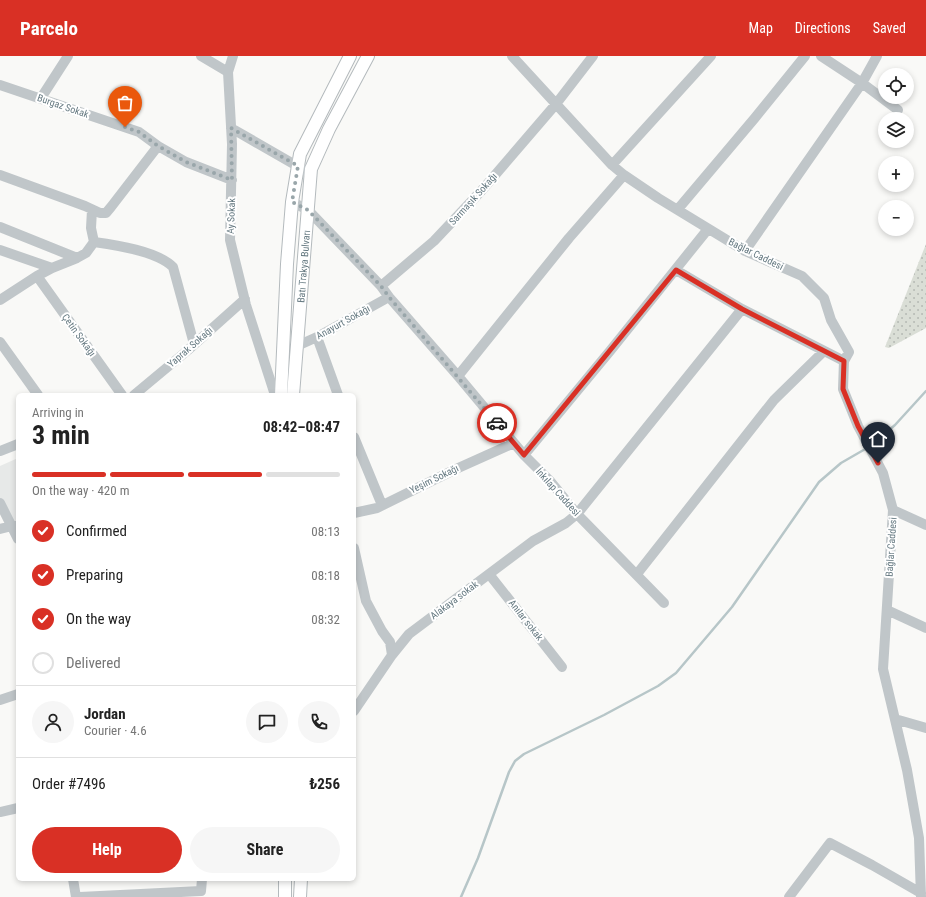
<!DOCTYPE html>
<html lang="en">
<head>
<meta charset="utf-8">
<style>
	:root { --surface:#fff; --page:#f6f6f6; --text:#222; --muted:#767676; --line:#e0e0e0; --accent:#d93025 }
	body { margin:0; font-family:"Roboto Condensed",sans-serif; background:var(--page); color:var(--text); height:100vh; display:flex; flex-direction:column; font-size:15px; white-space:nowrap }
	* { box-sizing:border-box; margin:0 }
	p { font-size:13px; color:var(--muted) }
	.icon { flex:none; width:22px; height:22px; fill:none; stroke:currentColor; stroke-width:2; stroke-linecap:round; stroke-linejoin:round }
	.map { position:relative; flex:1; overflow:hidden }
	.drawer { position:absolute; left:16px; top:337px; width:340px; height:488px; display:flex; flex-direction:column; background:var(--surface); border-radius:6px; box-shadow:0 2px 6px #0003 }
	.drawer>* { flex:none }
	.buttons { position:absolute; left:878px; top:12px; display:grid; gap:8px }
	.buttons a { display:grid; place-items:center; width:36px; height:36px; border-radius:50%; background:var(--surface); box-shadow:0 2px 6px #0003; font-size:20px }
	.pin { position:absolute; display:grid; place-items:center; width:34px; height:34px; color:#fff; margin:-41px -17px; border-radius:50% 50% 50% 0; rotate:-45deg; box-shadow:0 0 4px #0007 }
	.pin .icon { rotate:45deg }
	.courier { position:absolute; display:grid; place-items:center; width:40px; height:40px; margin:-20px; border:3px solid #d93025; border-radius:50%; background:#fff; color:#222; box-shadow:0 1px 5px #0007 }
	.overview em { font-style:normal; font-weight:700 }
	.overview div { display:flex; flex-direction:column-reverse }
	.overview { display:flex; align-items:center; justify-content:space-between; height:68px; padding:0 16px }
	h1 { font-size:26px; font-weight:700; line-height:30px }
	.bar { display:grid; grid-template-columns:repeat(4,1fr); gap:6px 4px; align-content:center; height:48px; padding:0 16px }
	.bar i { height:5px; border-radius:3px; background:var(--line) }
	.bar .active { background:var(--accent) }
	.bar p { grid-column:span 4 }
	.line { display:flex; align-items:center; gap:10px; padding:0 16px; border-top:1px solid var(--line) }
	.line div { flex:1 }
	.round { display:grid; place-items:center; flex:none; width:42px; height:42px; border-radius:21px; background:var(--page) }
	ol { padding:0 16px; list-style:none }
	li { display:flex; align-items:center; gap:12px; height:44px }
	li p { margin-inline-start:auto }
	li .icon { padding:4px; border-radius:50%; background:var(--accent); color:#fff; stroke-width:4 }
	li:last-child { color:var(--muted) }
	li i { width:22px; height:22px; border:2px solid var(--line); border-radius:50% }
	.cta { display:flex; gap:8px; margin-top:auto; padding:8px 16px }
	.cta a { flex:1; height:46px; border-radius:24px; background:var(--accent); color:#fff; font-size:16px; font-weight:700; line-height:46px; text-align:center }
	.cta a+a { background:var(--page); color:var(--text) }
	header { display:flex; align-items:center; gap:24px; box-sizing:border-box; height:56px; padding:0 20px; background:var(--accent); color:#fff }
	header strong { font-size:19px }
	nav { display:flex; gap:22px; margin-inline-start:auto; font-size:14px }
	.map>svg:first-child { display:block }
	.built { fill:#e7e9e8 }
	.grass { fill:url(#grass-dots) }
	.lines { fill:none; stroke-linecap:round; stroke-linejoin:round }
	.stream { stroke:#b7c6c8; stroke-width:2.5 }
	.major-casing { stroke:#b4babd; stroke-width:14 }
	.minor { stroke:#c0c6c9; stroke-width:10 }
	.major { stroke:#fff; stroke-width:12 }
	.done { stroke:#99a6aa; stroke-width:4; stroke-dasharray:0 7.2 }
	.route { stroke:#d93025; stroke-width:5 }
	.labels { text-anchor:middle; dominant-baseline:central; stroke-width:4; stroke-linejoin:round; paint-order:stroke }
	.street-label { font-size:10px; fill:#657981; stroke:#fff }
</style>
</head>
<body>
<header>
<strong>Parcelo</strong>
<nav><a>Map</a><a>Directions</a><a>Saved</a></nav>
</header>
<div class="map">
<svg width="926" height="841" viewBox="0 0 926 841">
	<defs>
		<pattern id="grass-dots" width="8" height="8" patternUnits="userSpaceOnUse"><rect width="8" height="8" fill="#daded6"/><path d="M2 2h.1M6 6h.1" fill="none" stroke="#b4b9b3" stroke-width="1.8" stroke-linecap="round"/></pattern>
	</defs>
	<rect width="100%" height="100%" fill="#f9f9f7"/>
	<path class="built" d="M18,402V465H11L0,451V410Z"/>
	<path class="grass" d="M926,188V272L889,292L885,291Z"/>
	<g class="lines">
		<path class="stream" d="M871,389L895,369L926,335
			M461,841L478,802L509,716L515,705L524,698L604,659L658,630L676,617L732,551L819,426L841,407L867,392"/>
		<g class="major-casing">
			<g id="major">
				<path d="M281,339L287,208L292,146L300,98L350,0"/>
				<path id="s1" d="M293,339L311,113L329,73L368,0"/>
				<path d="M285,841V823"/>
				<path d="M300,841L301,823"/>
			</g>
		</g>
		<path class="minor" d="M201,0L228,16
			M233,0L228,16L232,88L230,184L246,249L275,339
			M512,0L612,109L624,119L658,142L745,195L802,220L824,242L831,264L849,296L844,305L843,333L858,370L883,417L893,454L883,613L907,714L919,782L921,841
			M821,0L862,27L898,54
			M0,29L139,76L158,90L186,106L232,124
			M41,42L68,0
			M231,72L311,118
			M612,109L711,0
			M0,119L85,150L100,157H106L111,151L158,90
			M292,146L308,154L381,230L389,241L458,320L524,399L550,425L577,458L664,547
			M678,153L754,63L805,0
			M0,171L77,202
			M94,186C116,189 157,195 173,211L194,288
			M0,194L52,212
			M745,195L862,27L877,0
			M676,214L742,253L844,305
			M37,220L122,339
			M381,230L434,185L483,133L556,48L593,0
			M0,244L37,220L52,212L77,202L86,197L94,186L91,172L92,154
			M317,281L338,339
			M0,286L38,339
			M297,290L317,281L389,241
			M458,320L569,182L624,119
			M134,339L188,294L245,243
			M354,381L382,449
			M0,395L18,388
			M524,399L610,295L708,173
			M0,447L18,483
			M893,454L926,469
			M354,457L377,452L456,413L514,387
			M0,473L12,470H17
			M354,492L366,545L382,575L390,586L392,599
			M489,518L562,611
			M637,518L774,344L824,295
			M887,554L926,572
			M0,644L18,638
			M354,655L392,599L409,578L533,485L566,467L577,458L742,253
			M895,663L926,672
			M0,756L18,752
			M73,823L76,841
			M80,841L201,835L202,823
			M789,841L830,787L872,809L921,837"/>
		<use href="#major" class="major"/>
	</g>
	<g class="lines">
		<path class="done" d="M125,71L139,76L158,90L186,106L232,124L231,72L298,110L292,146L308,154L381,230L389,241L497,367"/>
		<path class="route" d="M497,367L524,399L676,214L742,253L844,305L843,333L858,370L878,407"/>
	</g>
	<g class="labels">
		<g class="street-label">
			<text transform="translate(63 50) rotate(19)">Burgaz Sokak</text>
			<text transform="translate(473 143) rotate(-48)">Sarmaşık Sokağı</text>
			<text transform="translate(231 160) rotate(-88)">Ay Sokak</text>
			<text transform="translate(756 198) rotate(26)">Bağlar Caddesi</text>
			<text stroke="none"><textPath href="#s1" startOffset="129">Batı Trakya Bulvarı</textPath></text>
			<text transform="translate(343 266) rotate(-29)">Anayurt Sokağı</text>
			<text transform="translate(79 279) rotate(54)">Çetin Sokağı</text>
			<text transform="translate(190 291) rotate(-41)">Yaprak Sokağı</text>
			<text transform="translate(434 423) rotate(-26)">Yeşim Sokağı</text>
			<text transform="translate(558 436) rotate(48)">İnkılap Caddesi</text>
			<text transform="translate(891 491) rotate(-86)">Bağlar Caddesi</text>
			<text transform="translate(454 544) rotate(-37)">Alakaya sokak</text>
			<text transform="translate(526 564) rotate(52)">Anılar sokak</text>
		</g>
	</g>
</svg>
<div class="buttons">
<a><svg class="icon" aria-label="locate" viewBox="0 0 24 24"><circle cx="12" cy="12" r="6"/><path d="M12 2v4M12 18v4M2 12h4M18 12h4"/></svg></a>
<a><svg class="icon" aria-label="layers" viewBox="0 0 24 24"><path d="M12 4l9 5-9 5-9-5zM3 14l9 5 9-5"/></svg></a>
<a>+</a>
<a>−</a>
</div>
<div class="pin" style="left:125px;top:71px;background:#ea580c"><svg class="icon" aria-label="bag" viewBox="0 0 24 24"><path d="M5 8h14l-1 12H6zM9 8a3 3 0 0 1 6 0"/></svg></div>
<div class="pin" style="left:878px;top:407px;background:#1f2937"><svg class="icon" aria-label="home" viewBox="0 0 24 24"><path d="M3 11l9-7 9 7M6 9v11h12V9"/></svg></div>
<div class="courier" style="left:497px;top:367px"><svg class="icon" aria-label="car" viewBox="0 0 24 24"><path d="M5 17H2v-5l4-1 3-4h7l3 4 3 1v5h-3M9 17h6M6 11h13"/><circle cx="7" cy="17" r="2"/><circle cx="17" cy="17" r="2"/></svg></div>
<section class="drawer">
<div class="overview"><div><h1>3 min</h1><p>Arriving in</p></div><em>08:42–08:47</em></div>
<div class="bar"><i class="active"></i><i class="active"></i><i class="active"></i><i></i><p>On the way · 420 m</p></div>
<ol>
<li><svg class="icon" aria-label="check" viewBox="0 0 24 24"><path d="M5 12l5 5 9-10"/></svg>Confirmed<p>08:13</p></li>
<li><svg class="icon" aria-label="check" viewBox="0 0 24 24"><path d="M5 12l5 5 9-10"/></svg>Preparing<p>08:18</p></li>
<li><svg class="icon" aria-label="check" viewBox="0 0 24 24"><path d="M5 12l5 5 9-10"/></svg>On the way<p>08:32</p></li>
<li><i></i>Delivered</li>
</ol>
<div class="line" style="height:72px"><a class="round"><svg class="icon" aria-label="person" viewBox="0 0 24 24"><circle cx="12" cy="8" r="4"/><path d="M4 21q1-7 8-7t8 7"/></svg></a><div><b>Jordan</b><p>Courier · 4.6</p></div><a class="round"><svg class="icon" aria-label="chat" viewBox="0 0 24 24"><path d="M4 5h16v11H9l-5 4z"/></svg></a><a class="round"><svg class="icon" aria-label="phone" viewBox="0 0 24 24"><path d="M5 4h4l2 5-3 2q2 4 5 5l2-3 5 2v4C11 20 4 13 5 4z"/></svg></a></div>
<div class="line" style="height:52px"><div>Order #7496</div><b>₺256</b></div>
<div class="cta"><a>Help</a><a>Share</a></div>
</section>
</div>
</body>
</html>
